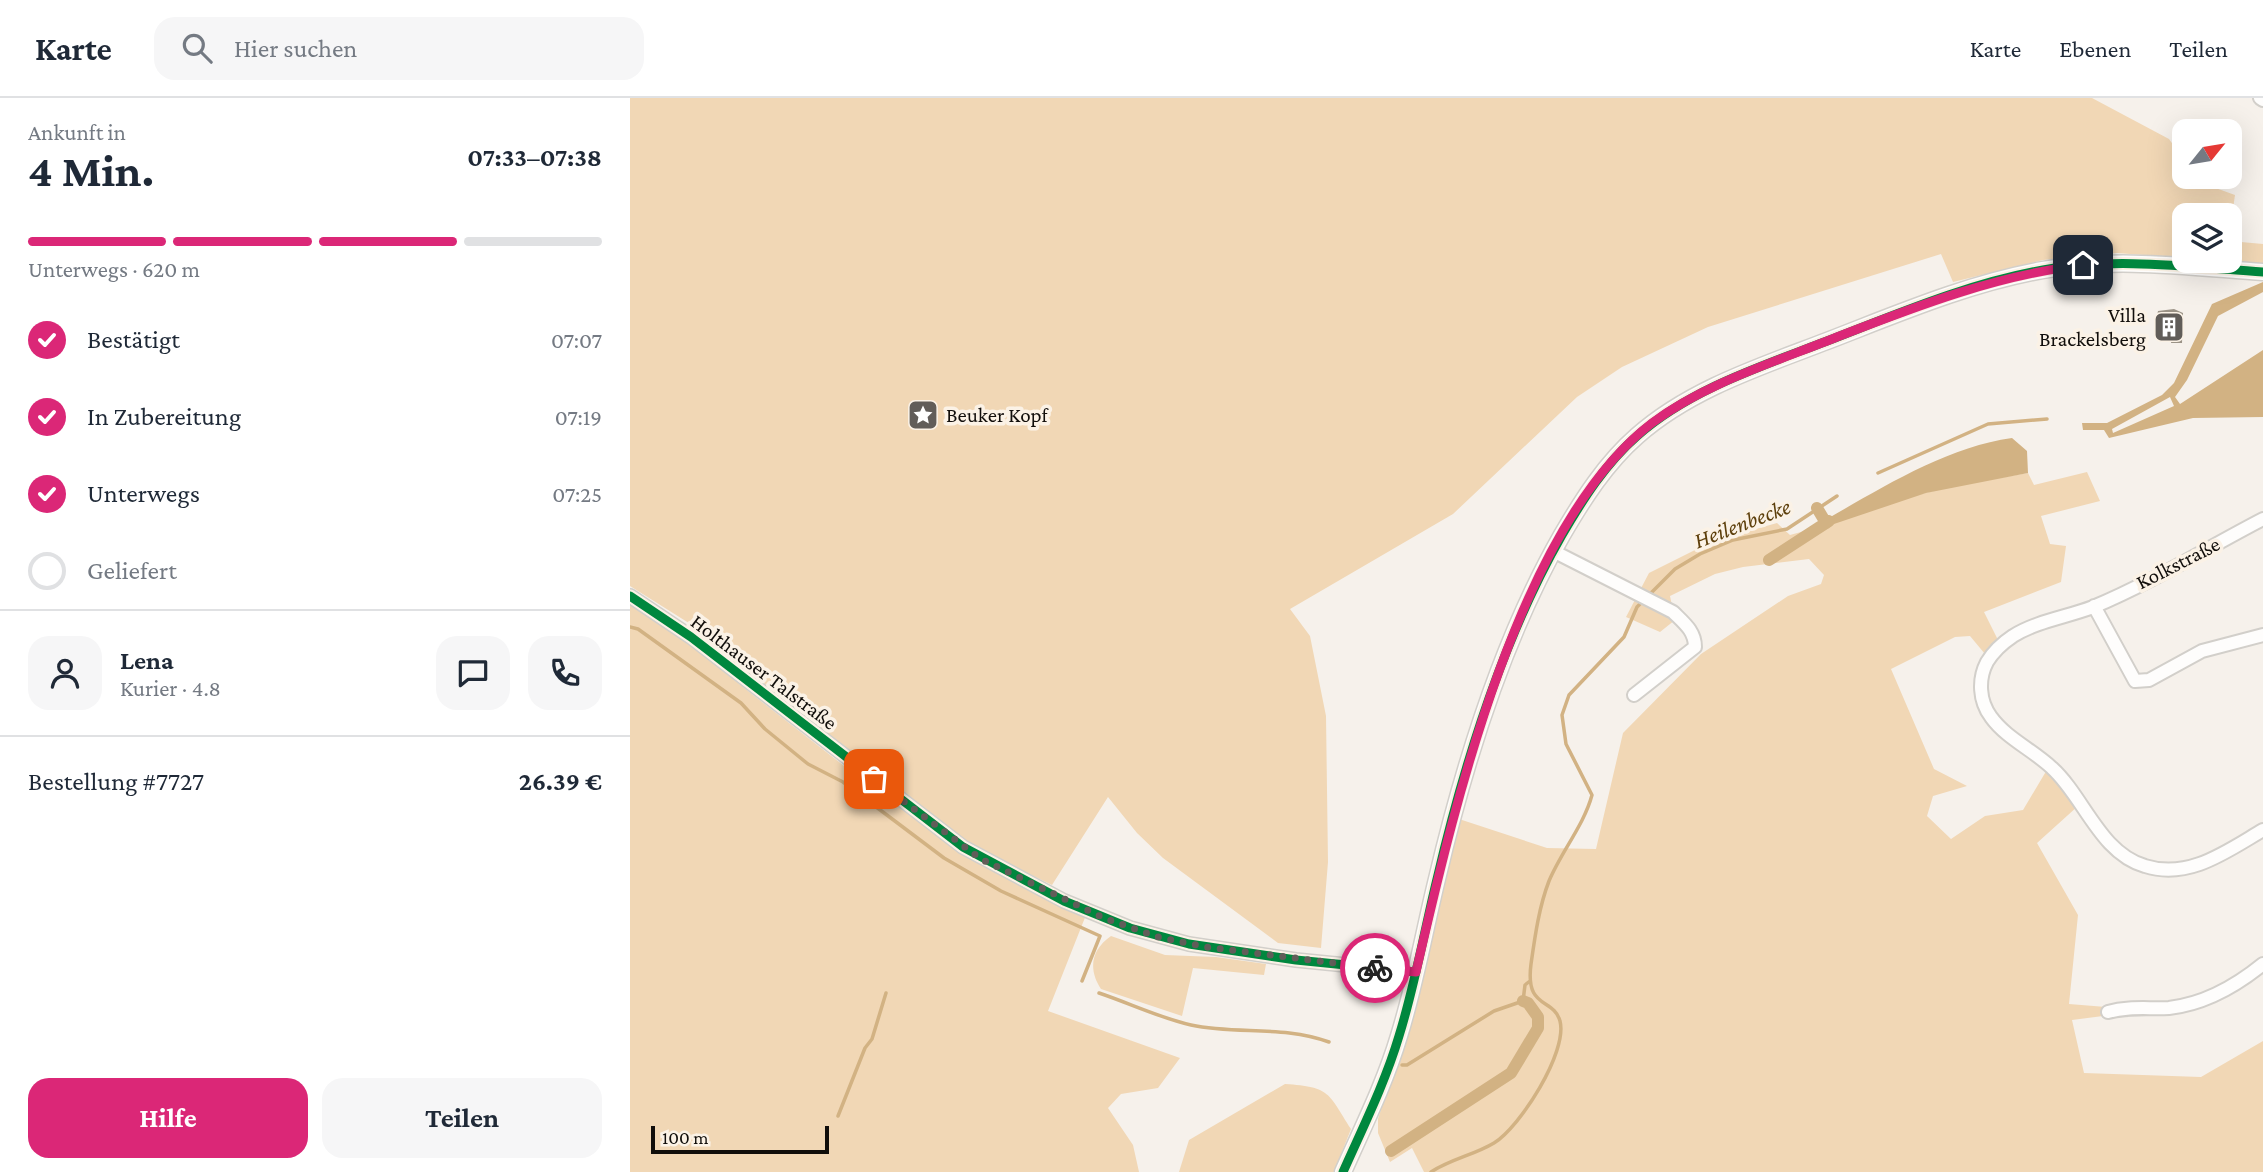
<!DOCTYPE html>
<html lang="de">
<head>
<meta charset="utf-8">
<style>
	:root { --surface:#fff; --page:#f6f6f7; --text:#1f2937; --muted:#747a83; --line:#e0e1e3; --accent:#db2777 }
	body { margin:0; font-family:"Crimson Pro",serif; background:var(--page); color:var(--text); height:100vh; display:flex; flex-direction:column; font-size:26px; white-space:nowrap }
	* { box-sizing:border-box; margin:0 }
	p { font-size:23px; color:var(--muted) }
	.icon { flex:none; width:38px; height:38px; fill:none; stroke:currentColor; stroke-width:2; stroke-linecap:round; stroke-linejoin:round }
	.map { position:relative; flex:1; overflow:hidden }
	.sheet { display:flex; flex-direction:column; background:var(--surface); width:630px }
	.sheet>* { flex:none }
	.needle { width:46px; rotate:60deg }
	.controls { position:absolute; left:1542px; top:21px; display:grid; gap:14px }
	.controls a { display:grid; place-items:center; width:70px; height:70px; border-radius:14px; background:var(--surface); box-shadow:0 7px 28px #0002; font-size:35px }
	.scale { position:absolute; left:21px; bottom:18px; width:178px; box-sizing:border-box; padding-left:7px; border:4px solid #110e0b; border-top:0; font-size:19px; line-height:24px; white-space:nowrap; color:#110e0b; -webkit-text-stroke:5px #fbf2e6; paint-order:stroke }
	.pin { position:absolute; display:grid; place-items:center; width:60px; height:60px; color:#fff; margin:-30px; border-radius:14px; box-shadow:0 4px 10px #0006 }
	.courier { position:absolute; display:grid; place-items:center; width:70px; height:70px; margin:-35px; border:5px solid #db2777; border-radius:50%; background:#fff; color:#222; box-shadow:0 2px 9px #0007 }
	.summary em { font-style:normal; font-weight:700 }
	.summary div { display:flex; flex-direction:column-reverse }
	.summary { display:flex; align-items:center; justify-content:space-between; height:119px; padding:0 28px }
	h1 { font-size:46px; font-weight:700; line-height:52px }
	.bar { display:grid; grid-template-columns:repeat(4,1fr); gap:10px 7px; align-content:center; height:84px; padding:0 28px }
	.bar i { height:9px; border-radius:5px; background:var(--line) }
	.bar .active { background:var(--accent) }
	.bar p { grid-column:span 4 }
	.line { display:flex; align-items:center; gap:18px; padding:0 28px; border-top:2px solid var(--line) }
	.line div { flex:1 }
	.round { display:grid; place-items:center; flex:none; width:74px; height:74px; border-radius:21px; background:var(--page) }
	ol { padding:0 28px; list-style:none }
	li { display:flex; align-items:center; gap:21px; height:77px }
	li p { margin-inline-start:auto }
	li .icon { padding:7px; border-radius:50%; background:var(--accent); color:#fff; stroke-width:4 }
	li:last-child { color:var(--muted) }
	li i { width:38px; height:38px; border:4px solid var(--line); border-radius:50% }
	.primary-button { display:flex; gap:14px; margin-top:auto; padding:14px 28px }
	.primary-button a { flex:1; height:80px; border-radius:21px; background:var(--accent); color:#fff; font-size:28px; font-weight:700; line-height:80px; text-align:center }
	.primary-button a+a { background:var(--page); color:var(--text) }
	header { display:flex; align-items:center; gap:42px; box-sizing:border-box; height:98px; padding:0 35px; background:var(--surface); border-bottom:2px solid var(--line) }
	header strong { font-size:33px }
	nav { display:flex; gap:38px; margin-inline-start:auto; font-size:24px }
	.search { width:490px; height:63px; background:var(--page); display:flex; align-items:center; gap:18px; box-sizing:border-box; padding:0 24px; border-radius:21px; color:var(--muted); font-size:26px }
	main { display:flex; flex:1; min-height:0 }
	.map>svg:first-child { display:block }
	.green { fill:#f1d7b5 }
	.water { fill:#d2b283; fill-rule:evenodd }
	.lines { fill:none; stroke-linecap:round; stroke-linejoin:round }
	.stream { stroke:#d2b283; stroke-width:3.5 }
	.canal { stroke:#d2b283; stroke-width:12 }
	.building { fill:#9b9387 }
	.minor-casing { stroke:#d2cfca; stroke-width:16 }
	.major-casing { stroke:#d2cfca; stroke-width:19 }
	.minor { stroke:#fefdfc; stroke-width:12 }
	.major { stroke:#fefdfc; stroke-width:16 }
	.cycleway-casing { stroke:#fbf2e6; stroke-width:13 }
	.cycleway { stroke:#00873e; stroke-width:9 }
	.done { stroke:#615d59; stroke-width:7; stroke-dasharray:0 12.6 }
	.route { stroke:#db2777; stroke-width:9 }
	.labels { text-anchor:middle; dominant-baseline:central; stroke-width:7; stroke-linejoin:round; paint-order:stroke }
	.poi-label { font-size:21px; fill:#110e0b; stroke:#fbf2e6; text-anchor:end }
	.street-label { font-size:21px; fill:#110e0b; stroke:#fbf2e6 }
	.water-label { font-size:23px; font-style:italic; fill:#5d3f0b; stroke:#fbf2e6 }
</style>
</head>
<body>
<header>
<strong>Karte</strong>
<div class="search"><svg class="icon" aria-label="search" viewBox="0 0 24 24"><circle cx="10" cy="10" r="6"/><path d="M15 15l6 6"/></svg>Hier suchen</div>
<nav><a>Karte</a><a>Ebenen</a><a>Teilen</a></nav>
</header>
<main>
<section class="sheet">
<div class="summary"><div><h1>4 Min.</h1><p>Ankunft in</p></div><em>07:33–07:38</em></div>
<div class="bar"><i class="active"></i><i class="active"></i><i class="active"></i><i></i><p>Unterwegs · 620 m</p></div>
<ol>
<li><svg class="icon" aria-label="check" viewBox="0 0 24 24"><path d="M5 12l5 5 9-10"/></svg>Bestätigt<p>07:07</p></li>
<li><svg class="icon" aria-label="check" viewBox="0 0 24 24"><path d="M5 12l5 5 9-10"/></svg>In Zubereitung<p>07:19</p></li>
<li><svg class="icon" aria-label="check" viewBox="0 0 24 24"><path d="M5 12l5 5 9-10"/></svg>Unterwegs<p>07:25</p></li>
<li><i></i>Geliefert</li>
</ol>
<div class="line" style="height:126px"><a class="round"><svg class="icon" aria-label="person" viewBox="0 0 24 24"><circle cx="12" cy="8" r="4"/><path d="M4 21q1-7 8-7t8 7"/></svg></a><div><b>Lena</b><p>Kurier · 4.8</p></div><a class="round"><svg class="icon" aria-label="chat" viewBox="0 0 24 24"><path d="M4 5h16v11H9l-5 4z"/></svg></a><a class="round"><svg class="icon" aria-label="phone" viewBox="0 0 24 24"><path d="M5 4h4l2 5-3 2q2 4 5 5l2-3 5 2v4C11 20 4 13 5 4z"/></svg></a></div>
<div class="line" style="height:91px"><div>Bestellung #7727</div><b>26.39 €</b></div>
<div class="primary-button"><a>Hilfe</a><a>Teilen</a></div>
</section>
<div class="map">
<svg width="1633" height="1074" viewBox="0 0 1633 1074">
	<rect width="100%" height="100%" fill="#f6f1eb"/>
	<path class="green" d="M0,0H1462L1539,41L1554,62V79H1566L1569,84L1605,97L1600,131V117H1554V160L1487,155L1413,162L1323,184L1311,156L1078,229L992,269L947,299L823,416L660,511L680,538L696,618L698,764L691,850L648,845L533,760L507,735L478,699L422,787L356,755L290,712L62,527L0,488Z
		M1600,143L1633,146V166L1594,163H1600Z
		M1457,374L1470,403L1411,418L1420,446L1436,448L1431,484L1354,514L1368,542L1355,556L1340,538L1325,539L1261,571L1304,671L1337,688L1303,698L1297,718L1321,741L1355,718L1393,712L1418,670L1448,708L1407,745L1448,817L1439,906L1476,909L1473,918L1442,922L1454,975L1571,979L1633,943V1074H794L782,1050L760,1064L748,1035V1021L779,924L829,721L917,750L966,751L993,635L1071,556L1158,498L1191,486L1194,477L1179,461L1113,469L1085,476L1040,498L1045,522L1030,534L996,519L1019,475L1083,443L1147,425L1160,437C1206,425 1249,407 1295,395C1329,386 1363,381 1398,375L1404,387Z
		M0,505C47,534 89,570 132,604C235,684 335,767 456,817L418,913L550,960L528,990L491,996L478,1010L503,1047L509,1074H0Z
		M481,838L535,857L586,859L636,866L634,877L563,870L552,918L471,891C458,871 461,852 481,838Z
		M655,986C701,989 698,995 721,1031L704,1074H549L559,1042Z"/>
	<path class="water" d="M1633,184V194L1588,218L1557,282L1545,299L1550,306L1633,252V319L1563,320L1479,340L1474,332H1453L1452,325H1477L1532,297L1544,285L1582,206ZM1540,299L1544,308L1483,335L1482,331Z
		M1382,340L1397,353L1398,375L1296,395L1201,427L1197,421C1253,389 1317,349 1382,340Z"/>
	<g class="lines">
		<path class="stream" d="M1248,375L1358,326L1417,321
			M0,529L8,531L111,605L135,631L178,666L213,684L314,760L371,793L470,838L452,883
			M469,895C499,905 530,920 561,927C607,937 653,927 699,944
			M772,967H777L864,913L893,903L895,887L900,883
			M208,1018L235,950L242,941L256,895
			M801,1074C821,1061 844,1057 864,1045C890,1029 938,954 930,923C923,899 895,912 901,866C905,838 909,809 919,783C931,754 954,727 962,697L936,646L932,617L939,597L994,539L1007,509L1045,471L1070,456L1103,442L1157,431L1207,398"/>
		<path class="canal" d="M1187,410L1196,425
			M1139,462L1199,423
			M761,1053L881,975L908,930V919L898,905L893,903"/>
	</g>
	<path class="building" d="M1544,211L1553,215L1552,245H1541L1542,238L1528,237V234H1524L1528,213Z"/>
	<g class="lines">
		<g class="minor-casing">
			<path id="minor" d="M1630,0L1633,2
				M1633,421C1577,450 1521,485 1463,509C1437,519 1407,523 1383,538C1374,544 1363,554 1357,564C1348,581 1349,603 1361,619C1376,640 1403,652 1422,670C1454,699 1470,755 1515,768C1559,782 1597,753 1633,732
				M923,453L1043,514C1054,525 1065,533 1065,549L1004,597
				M0,498L61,539L333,749L434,803L500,830L559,846L666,862L786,874
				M1464,508L1505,583L1519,582L1572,553L1633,537
				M1478,914C1499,908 1518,911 1539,910C1574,906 1606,888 1633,866"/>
		</g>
		<g class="major-casing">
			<path id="major" d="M713,1074C733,1029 755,985 769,938C785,887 794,834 807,781C834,666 873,540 932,437C953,401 976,365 1007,338C1060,291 1132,268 1197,243C1267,216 1339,185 1413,172C1485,159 1560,169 1633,174"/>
		</g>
		<use href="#minor" class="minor"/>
		<use href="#major" class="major"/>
		<g class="cycleway-casing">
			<path id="cycleway" d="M0,498L61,539L333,749L434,803L500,830L559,846L666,862L786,874
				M713,1074C733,1029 755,985 769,938C785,887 794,834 807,781C834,666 873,540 932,437C953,401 976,365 1007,338C1060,291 1132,268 1197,243C1267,216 1339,185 1413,172C1485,159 1560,169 1633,174"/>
		</g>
		<use href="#cycleway" class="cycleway"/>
	</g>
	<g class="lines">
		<path class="done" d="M244,681L351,761L474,820L528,839L576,849L745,870"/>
		<path class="route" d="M745,870L786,874C823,714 887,428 1022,325C1076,285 1145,264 1207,239C1287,208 1367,177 1453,167"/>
	</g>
	<defs>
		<g id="building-square" transform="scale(1.575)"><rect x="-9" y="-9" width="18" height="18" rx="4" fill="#615d59" stroke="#fbf2e6"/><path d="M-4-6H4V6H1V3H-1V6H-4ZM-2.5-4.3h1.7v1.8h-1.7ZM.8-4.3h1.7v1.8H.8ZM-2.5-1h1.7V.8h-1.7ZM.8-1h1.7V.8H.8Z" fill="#fff"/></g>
		<g id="sight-square" transform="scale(1.575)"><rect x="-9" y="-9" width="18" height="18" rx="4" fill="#615d59" stroke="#fbf2e6"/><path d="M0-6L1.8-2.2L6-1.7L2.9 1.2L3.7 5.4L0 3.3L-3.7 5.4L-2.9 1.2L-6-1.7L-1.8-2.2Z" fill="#fff"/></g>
	</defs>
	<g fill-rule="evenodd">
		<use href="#building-square" x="1539" y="229"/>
		<use href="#sight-square" x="293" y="317"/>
	</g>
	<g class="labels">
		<g class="poi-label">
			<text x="1516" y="217">Villa<tspan x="1516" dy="24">Brackelsberg</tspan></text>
			<text x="316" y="317" text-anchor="start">Beuker Kopf</text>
		</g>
		<g class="street-label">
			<text transform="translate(1548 465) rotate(-27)">Kolkstraße</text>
			<text transform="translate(134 574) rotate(37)">Holthauser Talstraße</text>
		</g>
		<g class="water-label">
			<text transform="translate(1112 425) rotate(-21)">Heilenbecke</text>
		</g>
	</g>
</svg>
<div class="controls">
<a><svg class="needle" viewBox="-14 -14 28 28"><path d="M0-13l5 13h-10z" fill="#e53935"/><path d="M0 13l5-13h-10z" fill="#747a83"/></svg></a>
<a><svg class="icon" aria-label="layers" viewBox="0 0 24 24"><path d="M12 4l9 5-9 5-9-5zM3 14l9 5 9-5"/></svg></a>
</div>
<div class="scale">100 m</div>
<div class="pin" style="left:244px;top:681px;background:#ea580c"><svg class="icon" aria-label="bag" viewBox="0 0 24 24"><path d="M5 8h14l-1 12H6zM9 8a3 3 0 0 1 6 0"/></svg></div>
<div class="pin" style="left:1453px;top:167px;background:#1f2937"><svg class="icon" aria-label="home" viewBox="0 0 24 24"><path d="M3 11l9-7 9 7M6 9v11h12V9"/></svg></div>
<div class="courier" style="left:745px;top:870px"><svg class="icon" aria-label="bike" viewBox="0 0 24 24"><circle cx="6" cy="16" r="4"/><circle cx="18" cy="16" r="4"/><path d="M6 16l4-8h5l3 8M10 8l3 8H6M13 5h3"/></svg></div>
</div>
</main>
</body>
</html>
